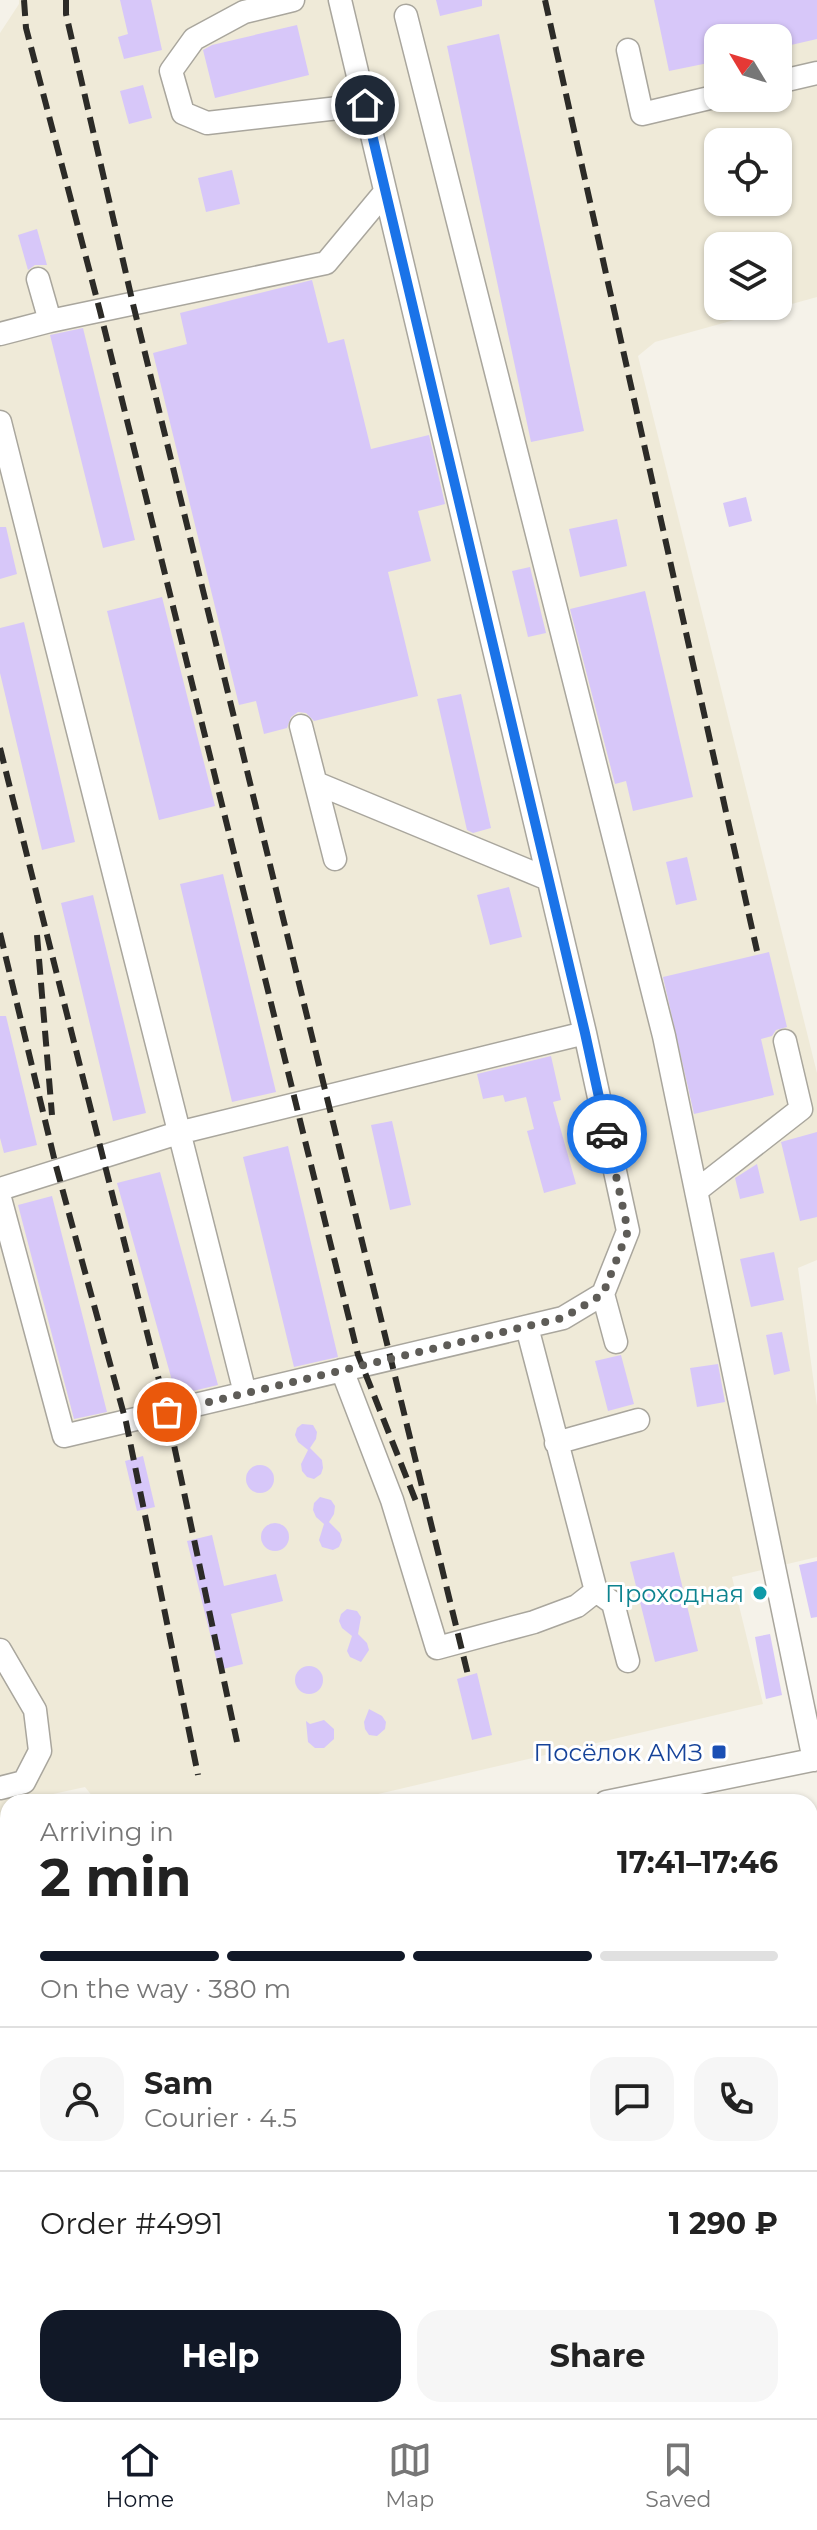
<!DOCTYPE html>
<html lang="en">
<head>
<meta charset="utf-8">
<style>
	:root { --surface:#fff; --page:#f6f6f6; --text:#222; --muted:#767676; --line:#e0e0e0; --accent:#111827 }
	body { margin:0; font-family:Montserrat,sans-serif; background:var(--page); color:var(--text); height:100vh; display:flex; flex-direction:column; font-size:30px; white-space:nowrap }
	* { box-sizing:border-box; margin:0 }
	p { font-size:26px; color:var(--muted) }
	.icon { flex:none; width:44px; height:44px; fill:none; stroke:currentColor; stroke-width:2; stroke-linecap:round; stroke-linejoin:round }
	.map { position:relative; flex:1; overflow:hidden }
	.details { position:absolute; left:0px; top:1794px; width:818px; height:624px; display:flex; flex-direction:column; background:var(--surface); border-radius:24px 24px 0 0; box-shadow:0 2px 6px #0004 }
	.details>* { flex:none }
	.needle { width:52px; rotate:308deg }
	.controls { position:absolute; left:704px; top:24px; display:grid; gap:16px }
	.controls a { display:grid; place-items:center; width:88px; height:88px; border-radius:16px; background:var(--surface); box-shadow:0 2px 6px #0004; font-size:40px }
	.pin { position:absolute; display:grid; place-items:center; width:68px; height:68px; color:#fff; margin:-34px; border:4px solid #fff; border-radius:50%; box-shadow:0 2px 8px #0007 }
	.courier { position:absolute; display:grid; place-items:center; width:80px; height:80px; margin:-40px; border:6px solid #1a73e8; border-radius:50%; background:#fff; color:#222; box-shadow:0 2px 10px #0007 }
	.headline em { font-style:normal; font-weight:700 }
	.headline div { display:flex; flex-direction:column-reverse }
	.headline { display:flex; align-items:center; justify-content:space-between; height:136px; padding:0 40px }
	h1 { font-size:52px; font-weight:700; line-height:60px }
	.bar { display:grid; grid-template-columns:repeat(4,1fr); gap:12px 8px; align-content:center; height:96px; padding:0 40px }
	.bar i { height:10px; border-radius:6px; background:var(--line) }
	.bar .on { background:var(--accent) }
	.bar p { grid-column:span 4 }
	.line { display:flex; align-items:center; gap:20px; padding:0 40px; border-top:2px solid var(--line) }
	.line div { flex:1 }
	.round { display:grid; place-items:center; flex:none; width:84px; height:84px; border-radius:24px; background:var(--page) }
	.action { display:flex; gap:16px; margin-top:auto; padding:16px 40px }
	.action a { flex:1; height:92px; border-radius:24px; background:var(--accent); color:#fff; font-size:32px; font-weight:700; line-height:92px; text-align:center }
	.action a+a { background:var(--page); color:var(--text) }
	.tabs { display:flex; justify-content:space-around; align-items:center; height:112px; border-top:2px solid var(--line); background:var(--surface); font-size:22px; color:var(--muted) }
	.tabs a { display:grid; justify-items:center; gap:4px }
	.tabs .on { color:var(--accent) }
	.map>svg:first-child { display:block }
	.built { fill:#efead8; fill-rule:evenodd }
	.green { fill:#c8d9b6 }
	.building { fill:#d7c7f9 }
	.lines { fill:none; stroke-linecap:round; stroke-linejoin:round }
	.minor-casing { stroke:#a9a69d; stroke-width:25 }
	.minor { stroke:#fff; stroke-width:22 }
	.rail { stroke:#2c2b27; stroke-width:6; stroke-dasharray:16 8; stroke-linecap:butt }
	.done { stroke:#5e5c57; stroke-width:8; stroke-dasharray:0 14.4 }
	.route { stroke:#1a73e8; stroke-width:10 }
	.culture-dot { fill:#0f9aa8; stroke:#fff; stroke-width:3 }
	.transit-dot { fill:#1a4fb4; stroke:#fff; stroke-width:3 }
	.labels { text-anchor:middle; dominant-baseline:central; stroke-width:6; stroke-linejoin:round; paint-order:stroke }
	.culture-label { font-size:24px; fill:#0d838f; stroke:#fff; text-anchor:end }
	.transit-label { font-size:24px; fill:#164399; stroke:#fff; text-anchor:end }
</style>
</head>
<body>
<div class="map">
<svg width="817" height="2418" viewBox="0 0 817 2418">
	<rect width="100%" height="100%" fill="#f5f2e9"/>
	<path class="built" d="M19,0H817V297L655,342L638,356L817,1073V1260L798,1268L817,1406V1557L732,1577L763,1704L344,1802H97L85,1787L44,1796V1802H8V1842L0,1844V33L19,4ZM718,38H778V98H718ZM718,142H778V202H718ZM718,246H778V306H718Z
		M8,2398V2410H185L187,2418H0V2400Z"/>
	<path class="green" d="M817,1812V2340L810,2342V1813Z"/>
	<path class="building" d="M120,0H151L162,50L124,59L118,37L128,34Z
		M436,0H482V6L440,16Z
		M654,0H817V39L778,48V38H718V61L669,71Z
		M297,25L309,75L215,98L203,50L212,45Z
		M499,34L584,431L531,442L447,46Z
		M143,85L152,118L129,124L120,91Z
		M232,170L240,204L206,212L198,178Z
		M37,229L47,265H35L28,270L18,235Z
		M312,280L328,343L344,339L371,449L429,435L445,504L418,511L431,561L388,572L418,696L314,721L306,713L298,712L291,717L287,728L264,734L256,701L239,705L153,353L187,344L180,313Z
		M83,328L135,540L103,548L50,335Z
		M746,497L752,521L729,527L723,503Z
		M617,519L627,566L580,577L569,529Z
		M0,527H6L17,574L0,579Z
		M530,567L546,633L528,637L512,571Z
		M645,591L693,797L633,811L626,781L615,784L570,609Z
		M162,597L215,806L159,820L107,611Z
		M24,622L75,842L42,850L0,673V628Z
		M461,694L491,828L473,833L467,830L437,699Z
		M687,857L697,900L676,905L666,862Z
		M223,874L276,1092L232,1102L180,884Z
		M509,887L522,937L490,945L477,895Z
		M93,895L146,1113L113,1121L61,903Z
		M769,952L787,1027L776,1030L772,1036L761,1039L774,1095L694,1114L663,977Z
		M0,1016H6L37,1145L4,1153L0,1138Z
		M551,1056L561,1100L553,1102L576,1184L544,1193L527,1131L534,1129L526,1097L505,1102L503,1095L483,1099L477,1074Z
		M392,1121L411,1205L390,1210L371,1125Z
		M817,1132V1217L800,1221L781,1142Z
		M288,1146L338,1357L294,1367L243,1157Z
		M757,1164L764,1193L740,1199L735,1178Z
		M160,1172L218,1385L176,1395L117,1183Z
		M52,1196L107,1412L74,1419L18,1205Z
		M774,1252L784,1300L751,1307L740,1259Z
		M782,1332L790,1371L774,1375L766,1335Z
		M621,1355L634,1404L608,1411L595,1361Z
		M718,1364L725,1402L697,1407L690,1368Z
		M302,1424L313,1425L317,1432L316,1439L310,1448L322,1460L323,1468L321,1474L314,1479L307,1477L302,1471L301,1464L308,1450L298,1442L295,1435L297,1428Z
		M143,1456L155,1507L137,1511L125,1461Z
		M246 1479a14 14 0 1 1 28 0a14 14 0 1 1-28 0Z
		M320,1497L331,1500L335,1506L334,1514L329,1522L340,1533L342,1540L339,1547L333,1550L322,1547L319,1540L324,1524L316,1517L313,1510L314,1503Z
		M261 1537a14 14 0 1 1 28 0a14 14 0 1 1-28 0Z
		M212,1535L224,1586L276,1574L283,1601L231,1614L243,1664L219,1670L187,1541Z
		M674,1552L698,1651L655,1662L630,1562Z
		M817,1561V1617L811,1618L799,1565Z
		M347,1609L357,1611L361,1617L358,1634L367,1643L369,1650L361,1662L350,1657L347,1651L352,1636L342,1628L339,1621L341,1614Z
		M770,1634L782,1695L766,1699L755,1637Z
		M295 1680a14 14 0 1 1 28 0a14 14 0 1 1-28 0Z
		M477,1673L492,1735L472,1740L457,1679Z
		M369,1709L382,1716L386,1722L385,1729L377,1736L369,1735L365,1729L364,1722Z
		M324,1720L334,1729V1739L324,1748H315L308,1742L306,1721L310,1724Z"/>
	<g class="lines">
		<g class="minor-casing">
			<path id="minor" d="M293,0L244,12L194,39L171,71L183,113L207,123L365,105
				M406,16L664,1036L814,1760
				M628,50L642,114L718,96
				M778,82L817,73
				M38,279L50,321
				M0,334L50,321L326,263L385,192
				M0,422L245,1393
				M301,726L335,859
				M316,783L548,879
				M0,1189L178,1133L585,1033
				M696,1191L801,1109L785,1041
				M0,1198L64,1436L563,1318L603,1294L628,1231L585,1033L340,0
				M603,1294L616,1342
				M342,1370L392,1500L437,1648L534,1622L577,1606L596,1591L527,1327
				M556,1443L638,1420
				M596,1591L613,1603L628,1661
				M0,1650L35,1710L40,1751L24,1782L0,1788
				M606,1802L817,1759
				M0,1927L8,1925
				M0,1968L8,1971
				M810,1994L817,1993
				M810,2158L817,2157
				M0,2207L8,2242
				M0,2287L8,2284
				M810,2353L817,2351
				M0,2381L8,2379
				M131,2410L133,2418
				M506,2418L543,2410"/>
		</g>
		<use href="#minor" class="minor"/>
		<path class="rail" d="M24,0L26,28L100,311L358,1355L417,1504
			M66,0V14L133,304L468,1675
			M545,0L757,951
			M0,748L167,1412L237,1742
			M0,933L56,1166L126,1422L198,1775
			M37,935L52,1115"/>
	</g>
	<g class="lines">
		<path class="done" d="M167,1412L545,1322L563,1318L603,1294L628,1231L607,1134"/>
		<path class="route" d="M365,105L585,1033L607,1134"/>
	</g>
	<circle class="culture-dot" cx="760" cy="1593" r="8"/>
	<rect class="transit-dot" x="711" y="1744" width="16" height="16" rx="4"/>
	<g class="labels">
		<g class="culture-label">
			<text x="744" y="1593">Проходная</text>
		</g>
		<g class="transit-label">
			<text x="703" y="1752">Посёлок АМЗ</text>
		</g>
	</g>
</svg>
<div class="controls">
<a><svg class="needle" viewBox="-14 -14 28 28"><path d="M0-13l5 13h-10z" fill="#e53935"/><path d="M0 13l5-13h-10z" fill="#767676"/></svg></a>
<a><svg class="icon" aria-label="locate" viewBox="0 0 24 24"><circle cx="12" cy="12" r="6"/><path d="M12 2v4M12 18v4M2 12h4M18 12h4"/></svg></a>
<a><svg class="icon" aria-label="layers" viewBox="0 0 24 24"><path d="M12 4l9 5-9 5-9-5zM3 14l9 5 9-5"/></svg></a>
</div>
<div class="pin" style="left:167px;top:1412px;background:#ea580c"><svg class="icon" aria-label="bag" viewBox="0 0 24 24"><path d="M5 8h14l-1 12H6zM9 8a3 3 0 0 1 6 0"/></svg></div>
<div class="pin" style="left:365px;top:105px;background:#1f2937"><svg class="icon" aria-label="home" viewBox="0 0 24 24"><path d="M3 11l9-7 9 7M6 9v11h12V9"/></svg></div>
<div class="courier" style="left:607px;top:1134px"><svg class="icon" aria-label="car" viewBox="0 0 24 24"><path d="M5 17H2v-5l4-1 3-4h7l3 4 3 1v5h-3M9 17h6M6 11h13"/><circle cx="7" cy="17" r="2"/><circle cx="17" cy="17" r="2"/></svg></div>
<section class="details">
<div class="headline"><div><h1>2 min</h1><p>Arriving in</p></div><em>17:41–17:46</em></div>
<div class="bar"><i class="on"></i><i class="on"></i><i class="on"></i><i></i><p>On the way · 380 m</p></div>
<div class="line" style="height:144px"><a class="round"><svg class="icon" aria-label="person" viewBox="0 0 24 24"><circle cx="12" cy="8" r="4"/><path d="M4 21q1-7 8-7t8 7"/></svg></a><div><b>Sam</b><p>Courier · 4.5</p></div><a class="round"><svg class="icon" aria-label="chat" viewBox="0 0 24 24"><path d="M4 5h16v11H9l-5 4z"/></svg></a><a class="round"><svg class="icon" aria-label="phone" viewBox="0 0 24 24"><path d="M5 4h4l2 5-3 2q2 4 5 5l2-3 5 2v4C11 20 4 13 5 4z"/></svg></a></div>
<div class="line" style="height:104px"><div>Order #4991</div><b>1 290 ₽</b></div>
<div class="action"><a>Help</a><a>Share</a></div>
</section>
</div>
<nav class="tabs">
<a class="on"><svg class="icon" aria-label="home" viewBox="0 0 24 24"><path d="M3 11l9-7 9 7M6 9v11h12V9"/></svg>Home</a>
<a><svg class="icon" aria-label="map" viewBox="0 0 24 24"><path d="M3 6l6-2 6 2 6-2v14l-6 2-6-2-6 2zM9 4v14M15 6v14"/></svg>Map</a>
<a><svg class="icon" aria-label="saved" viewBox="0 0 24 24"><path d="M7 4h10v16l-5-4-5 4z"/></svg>Saved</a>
</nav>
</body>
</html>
